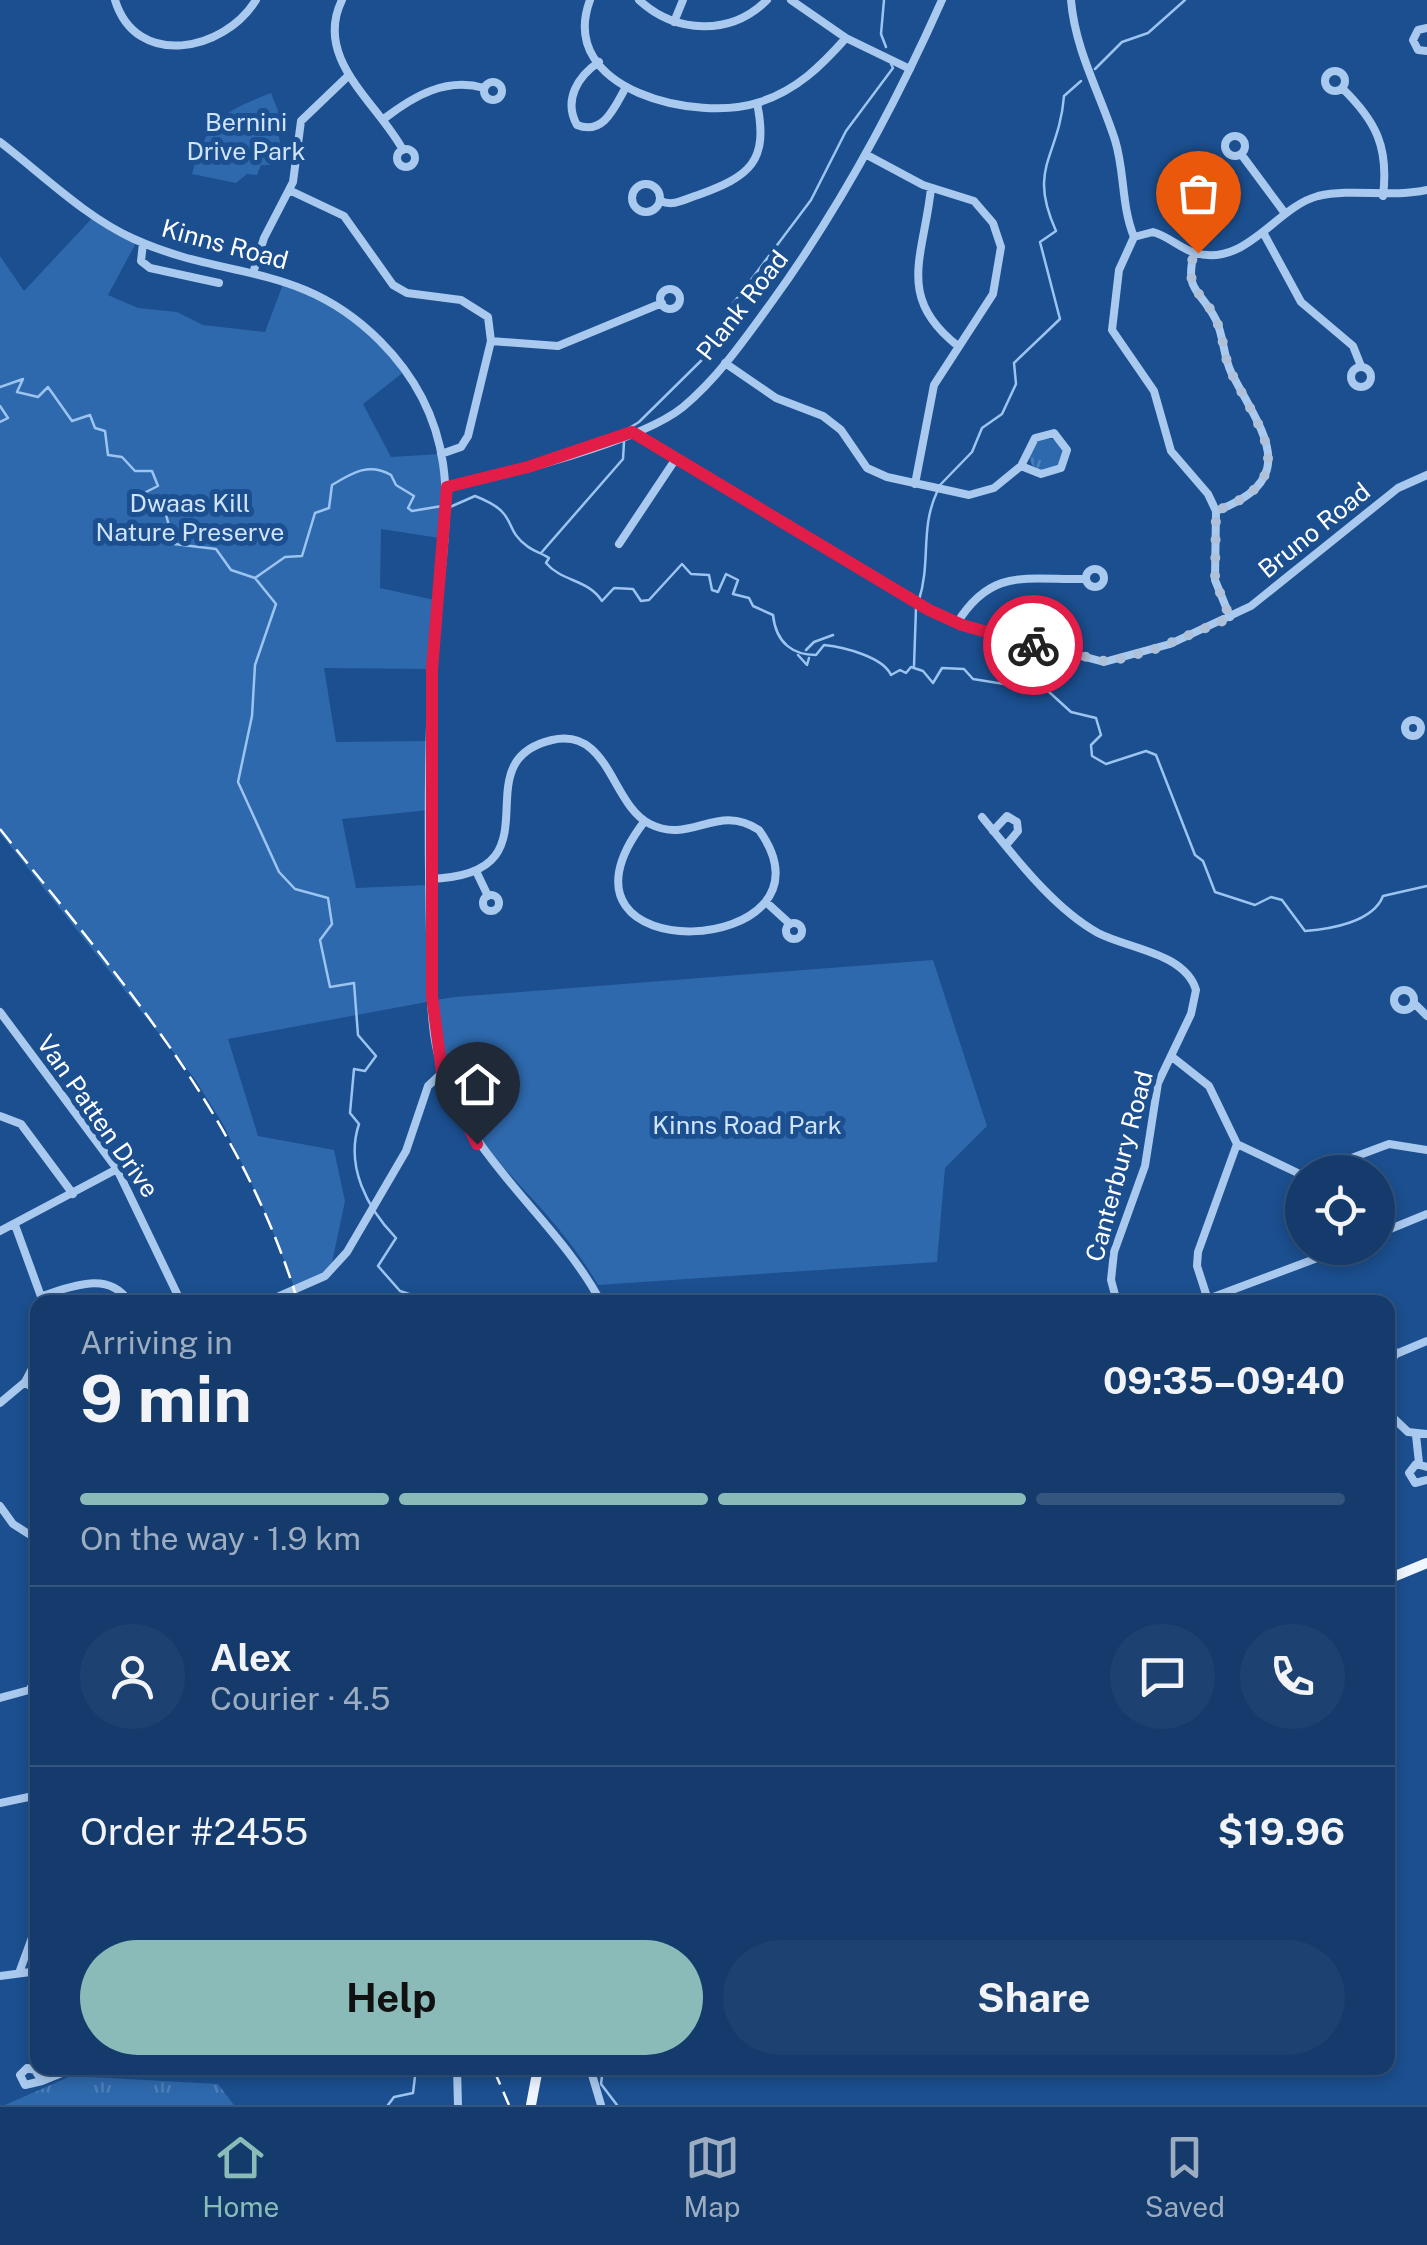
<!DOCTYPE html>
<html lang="en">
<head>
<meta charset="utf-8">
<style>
	:root { --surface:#143b6b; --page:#1d4271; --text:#f1f3f6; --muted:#9dadc1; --line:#33557e; --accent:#8bbbb9 }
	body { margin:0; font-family:"Public Sans",sans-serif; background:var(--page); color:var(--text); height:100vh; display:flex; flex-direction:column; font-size:38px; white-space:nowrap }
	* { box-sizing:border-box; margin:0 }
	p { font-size:32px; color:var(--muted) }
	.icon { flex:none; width:55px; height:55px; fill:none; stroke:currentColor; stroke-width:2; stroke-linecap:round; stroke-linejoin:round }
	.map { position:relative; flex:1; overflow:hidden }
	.details { position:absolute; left:30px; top:1295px; width:1365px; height:780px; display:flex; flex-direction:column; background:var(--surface); border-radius:20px; box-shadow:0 5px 15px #0003,0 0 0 2px var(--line) }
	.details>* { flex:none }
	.tools { position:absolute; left:1285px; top:1155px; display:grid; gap:20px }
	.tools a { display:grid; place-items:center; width:110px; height:110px; border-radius:50%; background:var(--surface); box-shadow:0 5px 15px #0003,0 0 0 2px var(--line); font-size:50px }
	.pin { position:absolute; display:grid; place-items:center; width:85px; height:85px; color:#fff; margin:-102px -42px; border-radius:50% 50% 50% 0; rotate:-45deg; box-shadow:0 0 10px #0007 }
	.pin .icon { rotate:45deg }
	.courier { position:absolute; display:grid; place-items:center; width:100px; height:100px; margin:-50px; border:8px solid #e11d48; border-radius:50%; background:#fff; color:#222; box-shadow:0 2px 12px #0007 }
	.headline em { font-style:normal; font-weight:700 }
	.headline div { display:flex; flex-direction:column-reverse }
	.headline { display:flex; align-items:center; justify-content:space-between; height:170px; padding:0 50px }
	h1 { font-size:65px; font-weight:700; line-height:75px }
	.bar { display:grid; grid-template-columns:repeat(4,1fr); gap:15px 10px; align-content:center; height:120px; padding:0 50px }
	.bar i { height:12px; border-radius:8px; background:var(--line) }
	.bar .current { background:var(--accent) }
	.bar p { grid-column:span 4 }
	.line { display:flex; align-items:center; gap:25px; padding:0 50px; border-top:2px solid var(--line) }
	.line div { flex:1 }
	.round { display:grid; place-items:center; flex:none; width:105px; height:105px; border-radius:52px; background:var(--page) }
	.primary-button { display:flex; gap:20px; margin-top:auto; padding:20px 50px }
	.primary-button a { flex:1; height:115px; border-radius:60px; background:var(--accent); color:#111; font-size:40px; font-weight:700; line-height:115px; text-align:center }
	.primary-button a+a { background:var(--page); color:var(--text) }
	.tabs { display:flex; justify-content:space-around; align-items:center; height:140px; border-top:2px solid var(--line); background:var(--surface); font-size:28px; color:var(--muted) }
	.tabs a { display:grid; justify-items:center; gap:5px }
	.tabs .current { color:var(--accent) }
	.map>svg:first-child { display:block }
	.grass { fill:url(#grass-tufts) }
	.park { fill:#2e69ad }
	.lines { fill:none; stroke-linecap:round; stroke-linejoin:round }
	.stream { stroke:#9cc4f0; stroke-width:2.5 }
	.minor { stroke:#a9c9ee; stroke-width:8 }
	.major { stroke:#f0f6ff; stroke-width:10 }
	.rail { stroke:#fff; stroke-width:2.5; stroke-dasharray:18 8; stroke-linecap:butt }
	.done { stroke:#afc1d8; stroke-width:10; stroke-dasharray:0 18 }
	.route { stroke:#e11d48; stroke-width:12 }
	.labels { text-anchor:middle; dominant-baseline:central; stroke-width:10; stroke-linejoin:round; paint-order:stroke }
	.park-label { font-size:25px; fill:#cfe3fa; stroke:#1b4f8f }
	.street-label { font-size:25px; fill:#fff; stroke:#1b4f8f }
</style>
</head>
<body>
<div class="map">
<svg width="1427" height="2105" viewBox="0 0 1427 2105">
	<defs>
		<pattern id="grass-tufts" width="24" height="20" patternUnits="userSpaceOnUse" patternTransform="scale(2.5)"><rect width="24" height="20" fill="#2e69ad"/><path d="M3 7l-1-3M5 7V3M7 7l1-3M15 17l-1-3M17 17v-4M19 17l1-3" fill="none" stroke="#4d80b9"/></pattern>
	</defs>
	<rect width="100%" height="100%" fill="#1b4f8f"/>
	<path class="grass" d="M1029 455a17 17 0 1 1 34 0a17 17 0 1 1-34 0Z
		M71,2076L218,2084L234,2105H5Z"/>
	<path class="park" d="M271,93L286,131L278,134L281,145L271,165H261L257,175L247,174L236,183L192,174C207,120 221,113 271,93Z
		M95,215L137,241L108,295L138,308L177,312L203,325L265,332L285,279C334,303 371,328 405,371L363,404L391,457L441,454L446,539L381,529L380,588L439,601L432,669L324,668L336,742L430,741L429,810L342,819L356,888L429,885L432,1001L228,1039L258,1136L334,1150L345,1201L330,1272L295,1289L266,1214L223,1124L194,1078L0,833V256L24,291Z
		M933,960L987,1126L945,1168L937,1262L598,1285C531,1171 446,1154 435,1000L455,997Z"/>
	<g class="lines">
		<path class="stream" d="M884,0L881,34L886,47
			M1095,69L1122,42L1148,33L1185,0
			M0,387L23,379L17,392L38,397L48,387L72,421L90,415L95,428L105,431L108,455L122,457L135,471H152L158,486L142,494L146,501L162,500L174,544L216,549L231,570L255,578L276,604L255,665L252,716L238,782L279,872L295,889L328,898L332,924L320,940L330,987L354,983L358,1035L376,1056L365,1071L354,1069L350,1113L359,1124C345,1166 367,1208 396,1238L378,1266L400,1291L433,1302
			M0,406L8,418L0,422
			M623,432L639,422L716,346L732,305L811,200L846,131L893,68L891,64
			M940,485L972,452L982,428L1002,414L1016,384L1014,363L1060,319L1040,242L1056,231C1027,167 1059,158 1064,96L1081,81
			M450,507L475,496C521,514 501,527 527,546C533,551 542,553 549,558L546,563C562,582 588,579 602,601L614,588L633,589L641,601L649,600L682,564L691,574L709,575L712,590L718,592L726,574L738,580L733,594L749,598L753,606L773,615C776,644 794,655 816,655L824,645C844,647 883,657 891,675L900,670L906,673L911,667L923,671L933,683L942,668L964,669L973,679L1048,691L1071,712L1096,718L1101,735L1091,745L1092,756L1106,764L1146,751L1156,755L1195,855L1203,861L1215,892L1255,905L1271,897L1282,900L1305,931C1331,929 1373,922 1383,896L1427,886
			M541,553L623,459L624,442
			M255,578L285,557L302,556L315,513L329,508L332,485C352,473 369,462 391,475L396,485L414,496L408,508L412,511L442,506
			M919,600C931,562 920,528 937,492
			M806,650L814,642L833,635
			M798,655L807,665L809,658
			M914,666L916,608
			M603,2068L601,2084L617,2105
			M388,2105L394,2097L413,2093L416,2068"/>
		<path class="minor" d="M115,0C136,69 224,52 256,0
			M342,0C313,59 377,102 403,150
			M590,0C556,91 698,123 760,102C797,90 821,66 846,38
			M639,0C676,34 731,36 767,0
			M791,0L846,38L910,69
			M1071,0C1075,50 1100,93 1115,140C1125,172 1121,205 1134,237
			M674,22L683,0
			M1427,28L1418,30L1413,40L1418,50L1427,51
			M599,62C578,76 563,100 577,125C604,136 615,106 626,87
			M1325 81a10 10 0 1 1 20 0a10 10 0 1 1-20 0Z
			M484 91a9 9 0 1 1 18 0a9 9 0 1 1-18 0Z
			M1342,88C1376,121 1389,147 1383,196
			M385,118C414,96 446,77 484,88
			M1225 146a10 10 0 1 1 20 0a10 10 0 1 1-20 0Z
			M0,142C42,174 85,217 134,239C226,281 300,261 380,341C480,441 438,549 432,669C428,757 428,845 430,933C431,970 429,1010 436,1046C457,1153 552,1211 601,1302
			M397 158a9 9 0 1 1 18 0a9 9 0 1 1-18 0Z
			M1241,154L1284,212
			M867,155L923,185L974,201L993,223L1001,247L993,294L934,385L915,484
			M632 198a14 14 0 1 1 28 0a14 14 0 1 1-28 0Z
			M931,188C924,256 895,297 958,346
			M289,190L344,216L393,285L407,293L461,300L488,317L491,341L468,436L461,447L441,454
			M661,201C673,207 685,199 698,195C750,176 769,162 757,103
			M1264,234L1301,302L1353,346L1361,366
			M143,243L141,261L150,268L219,283
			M1194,253C1184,293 1201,289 1216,320C1224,337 1223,355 1231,372C1261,431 1304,478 1216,511
			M254,270L264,238L293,182L301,121L348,76
			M660 299a10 10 0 1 1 20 0a10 10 0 1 1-20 0Z
			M491,341L558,346L662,303
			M725,363L776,398L823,416L841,430L867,468L887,477L969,495L994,488L1021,466
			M1351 377a10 10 0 1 1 20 0a10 10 0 1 1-20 0Z
			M632,432L948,620L1104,662L1170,644L1251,606L1398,488L1427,475
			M1054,433L1067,450L1061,468L1041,474L1021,466L1035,438Z
			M447,487C504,476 640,442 683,407C717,379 745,339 771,303C840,208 894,108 942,0
			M619,544L675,460
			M1086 578a9 9 0 1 1 18 0a9 9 0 1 1-18 0Z
			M1230,617L1215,580L1216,511L1208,494L1171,451L1154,391L1112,330L1119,270L1134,237L1153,232C1168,236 1180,248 1195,253C1246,268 1276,207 1318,196C1353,188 1391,198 1427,190
			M957,623C992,567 1026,580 1086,579
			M1405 728a8 8 0 1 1 16 0a8 8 0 1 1-16 0Z
			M982,817C1014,856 1053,908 1098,933C1129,949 1185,953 1196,990L1191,1014L1158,1083L1145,1166L1114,1252L1111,1280L1117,1302
			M993,831L1007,816L1017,822L1018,831L1007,844
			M476,871L488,896
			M429,879C566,875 457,762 552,740C610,727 611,805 650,824C691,845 717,802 759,830C851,958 527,975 644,822
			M483 903a8 8 0 1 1 16 0a8 8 0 1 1-16 0Z
			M766,902L790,924
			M786 931a8 8 0 1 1 16 0a8 8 0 1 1-16 0Z
			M1394 1000a10 10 0 1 1 20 0a10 10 0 1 1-20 0Z
			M1414,1003L1427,1016
			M0,1012L117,1169L181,1302
			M1171,1056L1209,1086L1237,1144L1302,1175
			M0,1116L21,1124L73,1194
			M1314,1172L1389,1144L1427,1150
			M1302,1189L1297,1210L1302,1234
			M15,1225L43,1302
			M0,1231L117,1169
			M1378,1234L1427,1214
			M42,1296C71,1287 109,1270 129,1302
			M1208,1300L1197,1266L1198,1252L1237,1144
			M266,1302L325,1276L347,1252L406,1151L428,1086L442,1073
			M1200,1302L1344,1248
			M1388,1322V1327
			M1388,1340L1396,1354
			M1388,1364L1396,1354L1427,1341
			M25,1382L38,1392
			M0,1403L25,1382L38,1357
			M1388,1413L1408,1432L1427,1434
			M1416,1435L1419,1463
			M1427,1467L1416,1464L1409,1473L1415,1483L1427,1480
			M0,1506L13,1524L38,1540
			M0,1698L29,1690L38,1677
			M0,1803L38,1795
			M19,1973L38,1921
			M0,1976L38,1971
			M27,2068L35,2070L42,2081L25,2085L20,2075Z
			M457,2068L458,2105
			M590,2068L601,2105
			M42,2081L74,2068"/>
		<path class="major" d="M1388,1579L1427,1563
			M531,2105L538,2068"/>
		<path class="rail" d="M0,829C121,981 240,1112 298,1302
			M493,2068L509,2105"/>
	</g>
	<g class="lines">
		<path class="done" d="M1033,645L1109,662L1153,650L1230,618L1215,580L1216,511C1304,478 1260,431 1231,372C1223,355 1224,337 1216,320C1202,289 1184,293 1194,252L1198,253"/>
		<path class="route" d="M477,1144L442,1072L432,996V670L447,487L528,467L632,432L929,610L962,625L1033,645"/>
	</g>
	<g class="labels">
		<g class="park-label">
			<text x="246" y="122">Bernini<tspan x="246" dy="29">Drive Park</tspan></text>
			<text x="190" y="503">Dwaas Kill<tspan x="190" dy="29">Nature Preserve</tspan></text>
			<text x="747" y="1125">Kinns Road Park</text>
		</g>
		<g class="street-label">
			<text transform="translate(225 244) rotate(15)">Kinns Road</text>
			<text transform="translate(742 305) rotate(-52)">Plank Road</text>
			<text transform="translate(1314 530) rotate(-39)">Bruno Road</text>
			<text transform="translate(98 1116) rotate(55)">Van Patten Drive</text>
			<text transform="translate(1119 1166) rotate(-75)">Canterbury Road</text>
		</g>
	</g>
</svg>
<div class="tools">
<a><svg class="icon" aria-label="locate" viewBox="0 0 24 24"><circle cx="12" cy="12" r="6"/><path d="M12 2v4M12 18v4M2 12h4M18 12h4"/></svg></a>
</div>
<div class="pin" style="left:1198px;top:253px;background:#ea580c"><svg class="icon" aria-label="bag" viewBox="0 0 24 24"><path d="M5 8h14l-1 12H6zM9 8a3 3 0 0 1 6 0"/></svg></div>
<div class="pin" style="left:477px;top:1144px;background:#1f2937"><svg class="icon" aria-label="home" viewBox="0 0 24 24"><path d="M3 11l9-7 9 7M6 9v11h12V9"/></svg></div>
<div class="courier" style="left:1033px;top:645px"><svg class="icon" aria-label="bike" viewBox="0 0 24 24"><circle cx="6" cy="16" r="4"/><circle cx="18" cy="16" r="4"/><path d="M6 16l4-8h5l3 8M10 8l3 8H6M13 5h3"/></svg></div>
<section class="details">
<div class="headline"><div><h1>9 min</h1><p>Arriving in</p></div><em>09:35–09:40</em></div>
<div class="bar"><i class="current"></i><i class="current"></i><i class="current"></i><i></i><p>On the way · 1.9 km</p></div>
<div class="line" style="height:180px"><a class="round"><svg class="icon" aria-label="person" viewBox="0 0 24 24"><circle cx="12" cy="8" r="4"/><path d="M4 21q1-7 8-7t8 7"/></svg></a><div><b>Alex</b><p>Courier · 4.5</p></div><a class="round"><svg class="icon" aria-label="chat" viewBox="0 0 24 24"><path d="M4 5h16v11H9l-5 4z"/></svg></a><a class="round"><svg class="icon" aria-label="phone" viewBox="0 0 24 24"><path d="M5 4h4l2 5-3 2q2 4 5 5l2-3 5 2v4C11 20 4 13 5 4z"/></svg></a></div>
<div class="line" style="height:130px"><div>Order #2455</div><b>$19.96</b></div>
<div class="primary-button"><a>Help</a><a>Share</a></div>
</section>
</div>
<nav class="tabs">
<a class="current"><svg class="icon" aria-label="home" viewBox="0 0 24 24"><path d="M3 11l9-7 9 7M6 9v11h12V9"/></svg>Home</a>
<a><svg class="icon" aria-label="map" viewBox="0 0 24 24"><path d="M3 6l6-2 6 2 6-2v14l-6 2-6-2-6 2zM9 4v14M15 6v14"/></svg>Map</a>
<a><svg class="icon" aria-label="saved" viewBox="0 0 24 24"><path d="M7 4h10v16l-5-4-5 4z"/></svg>Saved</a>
</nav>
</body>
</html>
